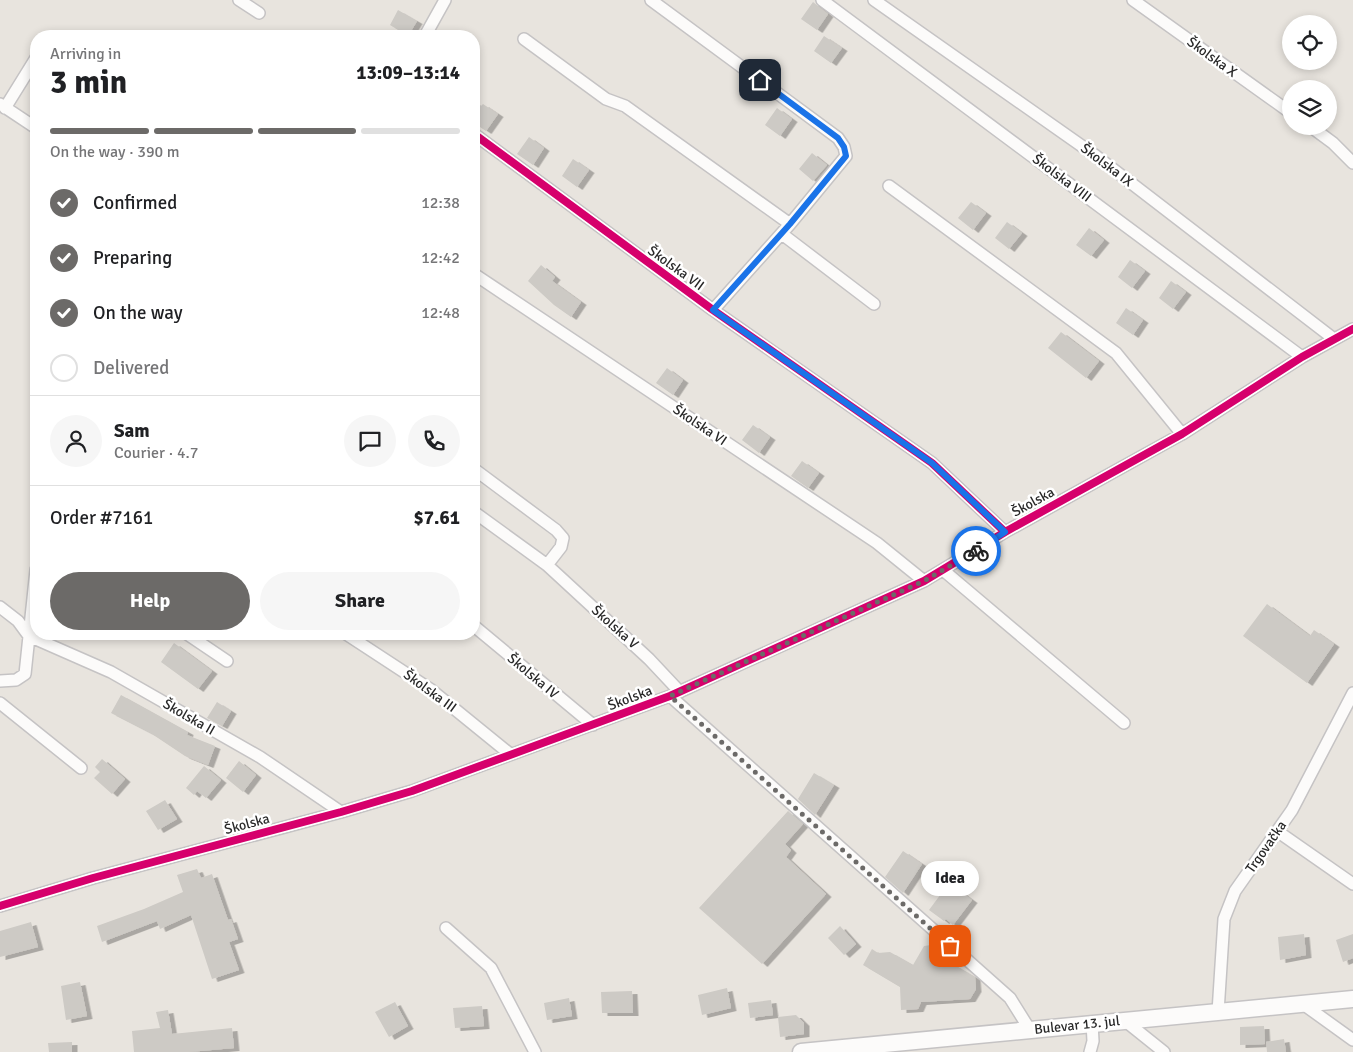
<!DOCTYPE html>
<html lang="en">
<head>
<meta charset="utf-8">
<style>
	:root { --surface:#fff; --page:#f6f6f6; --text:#202124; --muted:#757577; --line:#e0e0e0; --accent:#6c6a68 }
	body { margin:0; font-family:Signika,sans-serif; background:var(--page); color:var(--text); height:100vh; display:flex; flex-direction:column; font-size:19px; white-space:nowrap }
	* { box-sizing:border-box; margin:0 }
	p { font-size:16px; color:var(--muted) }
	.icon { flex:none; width:28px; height:28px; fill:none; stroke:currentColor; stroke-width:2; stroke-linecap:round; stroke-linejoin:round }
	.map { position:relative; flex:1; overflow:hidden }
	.sheet { position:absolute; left:30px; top:30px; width:450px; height:610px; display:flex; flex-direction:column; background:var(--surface); border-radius:20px; box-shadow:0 2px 8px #0003 }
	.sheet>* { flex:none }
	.buttons { position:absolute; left:1282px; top:15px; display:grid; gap:10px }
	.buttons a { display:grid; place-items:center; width:55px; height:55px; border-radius:50%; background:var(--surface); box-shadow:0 2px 8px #0003; font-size:25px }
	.pin { position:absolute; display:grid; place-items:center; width:42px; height:42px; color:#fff; margin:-21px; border-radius:10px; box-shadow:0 2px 8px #0006 }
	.courier { position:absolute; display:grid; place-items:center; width:50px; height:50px; margin:-25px; border:4px solid #1a73e8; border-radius:50%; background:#fff; color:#222; box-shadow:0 1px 6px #0007 }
	.bubble { position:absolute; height:35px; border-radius:18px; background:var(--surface); box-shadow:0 2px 8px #0003; font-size:16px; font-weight:800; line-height:35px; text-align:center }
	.overview em { font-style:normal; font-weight:800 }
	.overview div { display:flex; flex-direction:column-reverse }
	.overview { display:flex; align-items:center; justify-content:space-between; height:85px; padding:0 20px }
	h1 { font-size:32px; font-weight:800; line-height:38px }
	.bar { display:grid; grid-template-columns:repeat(4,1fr); gap:8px 5px; align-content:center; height:60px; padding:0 20px }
	.bar i { height:6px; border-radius:4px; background:var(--line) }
	.bar .selected { background:var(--accent) }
	.bar p { grid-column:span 4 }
	.line { display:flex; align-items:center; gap:12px; padding:0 20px; border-top:1px solid var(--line) }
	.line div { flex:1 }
	.round { display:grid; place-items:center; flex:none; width:52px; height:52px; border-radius:26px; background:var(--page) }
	ol { padding:0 20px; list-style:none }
	li { display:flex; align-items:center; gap:15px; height:55px }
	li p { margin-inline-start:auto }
	li .icon { padding:5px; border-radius:50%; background:var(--accent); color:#fff; stroke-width:4 }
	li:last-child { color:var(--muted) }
	li i { width:28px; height:28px; border:2px solid var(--line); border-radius:50% }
	.button { display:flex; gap:10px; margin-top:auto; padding:10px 20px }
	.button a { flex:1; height:58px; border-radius:30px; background:var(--accent); color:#fff; font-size:20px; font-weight:800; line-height:58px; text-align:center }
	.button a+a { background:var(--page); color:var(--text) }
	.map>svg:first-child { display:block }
	.building { fill:#cdcac5; filter:url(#shadow) }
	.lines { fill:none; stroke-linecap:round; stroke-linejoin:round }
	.street-casing { stroke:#c5c3c4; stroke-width:14 }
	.secondary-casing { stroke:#c5c3c4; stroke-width:19 }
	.street { stroke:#fcfbfa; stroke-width:11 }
	.secondary { stroke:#fcfbfa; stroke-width:16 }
	.cycleway-casing { stroke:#fff; stroke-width:11 }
	.cycleway { stroke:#d6006c; stroke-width:8 }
	.done { stroke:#6c6a68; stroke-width:5; stroke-dasharray:0 9 }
	.route { stroke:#1a73e8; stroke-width:6 }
	.labels { text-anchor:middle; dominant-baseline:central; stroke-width:5; stroke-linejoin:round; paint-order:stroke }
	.street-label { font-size:14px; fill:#292929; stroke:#fff }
</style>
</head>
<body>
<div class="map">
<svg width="1353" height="1052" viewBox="0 0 1353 1052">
	<defs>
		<filter id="shadow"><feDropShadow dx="5.5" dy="3" stdDeviation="0" flood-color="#0004"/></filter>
	</defs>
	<rect width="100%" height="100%" fill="#e8e4de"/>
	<path class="building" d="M813,2L828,14L817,30L801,19Z
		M398,10L417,21L408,36L390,25Z
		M824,36L842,48L831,63L814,51Z
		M474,102L481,106L483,104L498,114L486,131L474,123Z
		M777,108L792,119L780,136L765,125Z
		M529,137L544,148L533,165L517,154Z
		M812,153L827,165L813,181L799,169Z
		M573,159L589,170L577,187L562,176Z
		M971,202L986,213L973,230L958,218Z
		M1007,222L1022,233L1009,249L995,238Z
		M1089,228L1104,240L1091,256L1076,245Z
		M1130,260L1145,271L1132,288L1118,277Z
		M541,265L555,277L552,281L581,302L571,317L554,305L528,281Z
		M1171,281L1186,292L1173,309L1159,298Z
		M1126,308L1143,320L1133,335L1116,323Z
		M1061,332L1099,361L1086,378L1048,348Z
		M667,368L683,380L673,395L656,383Z
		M753,425L770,437L759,453L742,440Z
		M802,461L819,473L808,488L791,476Z
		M1267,604L1310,636L1314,630L1334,644L1307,683L1243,636Z
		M174,643L212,671L198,689L161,662Z
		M121,695L188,732L187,735L215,746L208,765L185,756L152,734L111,713Z
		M217,702L231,711L222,726L207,718Z
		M102,759L125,779L112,794L94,778L100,772L95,767Z
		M239,761L256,775L243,792L226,778Z
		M204,766L221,780L206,798L197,791L194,795L186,788Z
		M814,773L834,785L815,815L798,799Z
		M165,800L177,819L158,830L146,811Z
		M788,811L803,824L785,844L791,850L786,857L826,894L762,964L699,908Z
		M903,851L922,864L903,893L885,877Z
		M197,869L201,878L212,874L228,920L231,919L238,939L229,942L239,970L212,979L191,915L160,929L157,921L102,942L97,926L144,909L183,892L177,875Z
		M949,883L972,900L953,925L946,919L944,921L929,910Z
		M31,922L38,947L0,957V931Z
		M840,926L856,944L844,955L828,938Z
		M1304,934L1306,955L1280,960L1278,937Z
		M1353,934V958L1343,962L1336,940Z
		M931,945L937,948V955L975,977L976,989L970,999L921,1002L918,1009L901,1010L900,987L863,965L872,949L878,953L890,952L913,965L924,946Z
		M80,982L87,1016L66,1020L61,986Z
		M727,988L731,1008L702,1015L698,995Z
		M632,991L633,1013H602L601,992Z
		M569,998L572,1016L547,1020L544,1003Z
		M771,1000L773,1015L750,1018L748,1003Z
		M395,1002L408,1026L389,1037L375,1012Z
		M482,1006L484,1026L455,1028L453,1008Z
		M168,1010L172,1034L232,1028L234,1048L189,1052H134L132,1031L160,1028L156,1012Z
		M796,1015L804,1023V1034L780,1037L778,1017Z
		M1264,1026L1265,1044L1240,1045V1027Z
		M1284,1039L1286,1052H1267L1266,1042Z
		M72,1042V1052H49L48,1043Z"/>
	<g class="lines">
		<g class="street-casing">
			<path id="street" d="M239,0L259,13
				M651,0L838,138L844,147L846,156L790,224L713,310
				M822,0L1302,357
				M874,0L1096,156L1334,339
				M1133,0L1291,113
				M425,36L445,0
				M524,39L606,99L625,106L790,224
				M0,104L36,128
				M5,108L36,58
				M1310,126L1333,143L1353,163
				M474,134L713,310L932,463L1005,532
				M889,186L1116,353L1182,434
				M782,234L874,304
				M474,274L877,543L924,581
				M474,469L556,530L563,538L561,547L547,565L649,659L680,692
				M474,512L547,565
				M943,570L1124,723
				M0,607L18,621L29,636L111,672L260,757L341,812
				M474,626L593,725
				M187,634L227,661
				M346,634L430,689L510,754
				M0,681L16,680L25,674L36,570
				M670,696L1010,998L1030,1030
				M0,703L81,768
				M1277,831L1353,884
				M0,906L93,878L341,812L412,791L670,696L924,581L1005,532L1182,434L1302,357L1353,329
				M446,928L491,968L535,1052
				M1303,1004L1353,1040
				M1218,1012L1224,919L1235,891L1292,810L1353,693
				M1124,1020L1164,1052
				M1090,1052L1093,1041L1092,1023"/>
		</g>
		<g class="secondary-casing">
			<path id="secondary" d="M801,1052L1353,999"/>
		</g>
		<use href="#street" class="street"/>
		<use href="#secondary" class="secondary"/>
		<g class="cycleway-casing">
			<path id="cycleway" d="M474,134L713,310L932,463L1005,532
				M0,906L93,878L341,812L412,791L670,696L924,581L1005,532L1182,434L1302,357L1353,329"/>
		</g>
		<use href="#cycleway" class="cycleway"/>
	</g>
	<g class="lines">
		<path class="done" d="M950,946L670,696L924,581L976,551"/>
		<path class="route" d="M760,80L838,138L844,147L846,156L790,224L713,310L932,463L1005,532L976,551"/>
	</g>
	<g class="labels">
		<g class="street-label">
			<text transform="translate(1212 57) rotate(36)">Školska X</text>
			<text transform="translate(1107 165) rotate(37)">Školska IX</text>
			<text transform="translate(1062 178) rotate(37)">Školska VIII</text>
			<text transform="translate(676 268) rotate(36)">Školska VII</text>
			<text transform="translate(700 425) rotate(34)">Školska VI</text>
			<text transform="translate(1033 502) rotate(-29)">Školska</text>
			<text transform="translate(615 627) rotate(42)">Školska V</text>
			<text transform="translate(533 676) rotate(40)">Školska IV</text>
			<text transform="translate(430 691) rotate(36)">Školska III</text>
			<text transform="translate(630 698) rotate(-21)">Školska</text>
			<text transform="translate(189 717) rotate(30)">Školska II</text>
			<text transform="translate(247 824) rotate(-15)">Školska</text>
			<text transform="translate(1266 847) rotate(-55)">Trgovačka</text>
			<text transform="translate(1077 1025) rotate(-6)">Bulevar 13. jul</text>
		</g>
	</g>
</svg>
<div class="buttons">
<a><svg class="icon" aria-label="locate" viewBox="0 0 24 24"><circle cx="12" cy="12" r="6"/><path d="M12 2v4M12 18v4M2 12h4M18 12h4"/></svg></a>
<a><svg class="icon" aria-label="layers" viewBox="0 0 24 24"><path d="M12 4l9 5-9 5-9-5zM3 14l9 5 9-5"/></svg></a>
</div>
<div class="pin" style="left:950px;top:946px;background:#ea580c"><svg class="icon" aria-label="bag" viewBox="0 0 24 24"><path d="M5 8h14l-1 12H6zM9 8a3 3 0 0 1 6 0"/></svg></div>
<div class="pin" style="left:760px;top:80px;background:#1f2937"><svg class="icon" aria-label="home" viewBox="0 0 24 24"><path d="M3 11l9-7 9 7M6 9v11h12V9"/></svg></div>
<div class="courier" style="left:976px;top:551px"><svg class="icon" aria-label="bike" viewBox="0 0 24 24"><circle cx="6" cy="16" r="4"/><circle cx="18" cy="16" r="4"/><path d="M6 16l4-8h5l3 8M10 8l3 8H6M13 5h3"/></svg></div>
<div class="bubble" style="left:921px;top:861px;width:58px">Idea</div>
<section class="sheet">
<div class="overview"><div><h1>3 min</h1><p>Arriving in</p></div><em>13:09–13:14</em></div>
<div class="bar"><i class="selected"></i><i class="selected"></i><i class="selected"></i><i></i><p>On the way · 390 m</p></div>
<ol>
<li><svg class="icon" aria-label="check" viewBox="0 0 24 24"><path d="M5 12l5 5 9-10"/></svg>Confirmed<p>12:38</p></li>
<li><svg class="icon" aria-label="check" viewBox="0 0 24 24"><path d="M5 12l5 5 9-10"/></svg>Preparing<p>12:42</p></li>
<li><svg class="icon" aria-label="check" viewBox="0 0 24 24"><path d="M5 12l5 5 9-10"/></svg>On the way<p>12:48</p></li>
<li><i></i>Delivered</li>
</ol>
<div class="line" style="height:90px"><a class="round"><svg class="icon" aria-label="person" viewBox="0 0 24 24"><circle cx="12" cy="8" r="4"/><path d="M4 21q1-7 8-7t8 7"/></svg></a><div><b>Sam</b><p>Courier · 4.7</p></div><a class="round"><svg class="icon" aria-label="chat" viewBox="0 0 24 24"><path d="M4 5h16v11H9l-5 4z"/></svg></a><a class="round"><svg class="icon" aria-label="phone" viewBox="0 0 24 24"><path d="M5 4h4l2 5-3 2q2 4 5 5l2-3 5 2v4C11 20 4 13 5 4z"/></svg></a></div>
<div class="line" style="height:65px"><div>Order #7161</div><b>$7.61</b></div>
<div class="button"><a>Help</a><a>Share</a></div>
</section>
</div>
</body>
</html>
